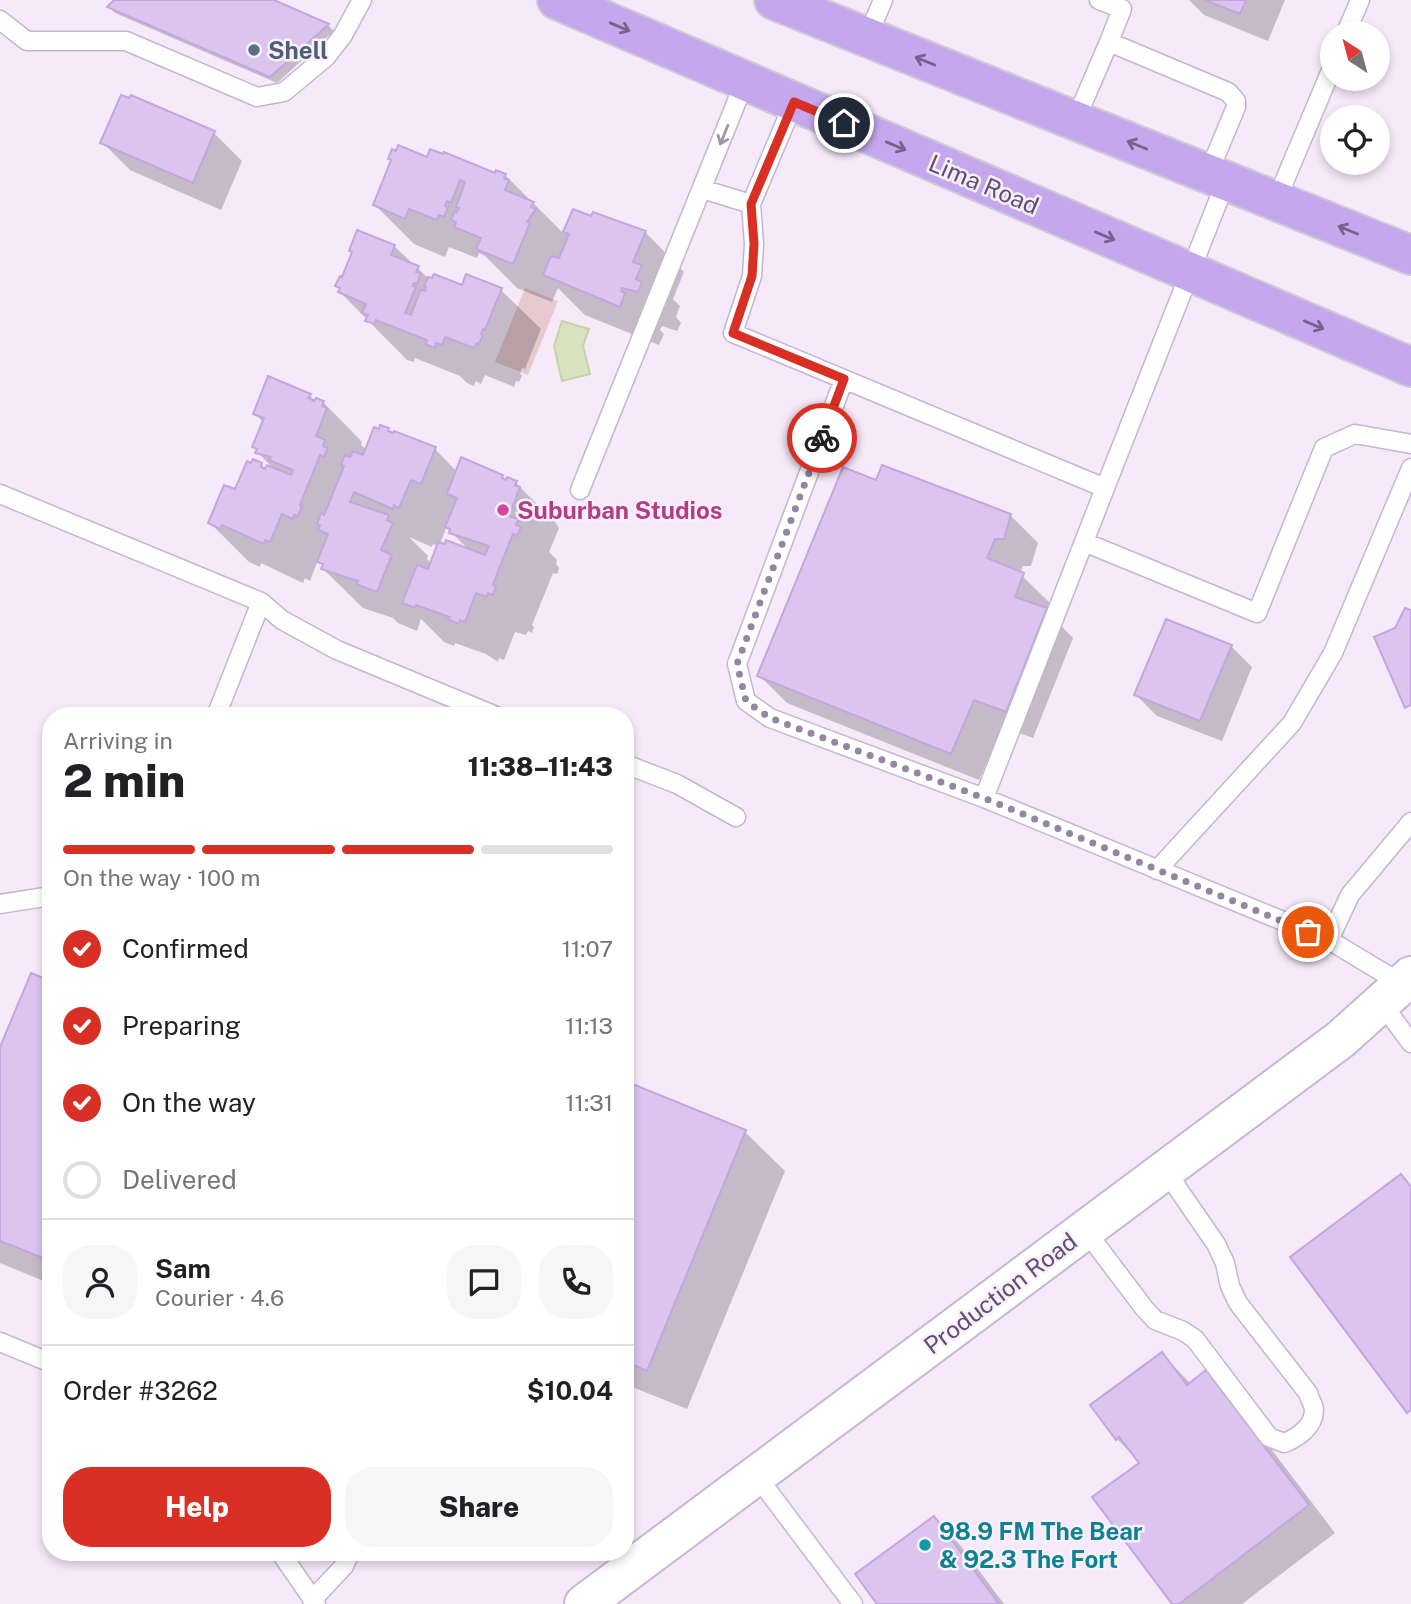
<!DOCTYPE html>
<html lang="en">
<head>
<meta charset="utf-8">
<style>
	:root { --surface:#fff; --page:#f6f6f6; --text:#202124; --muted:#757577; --line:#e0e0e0; --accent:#d93025 }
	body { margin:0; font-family:"Public Sans",sans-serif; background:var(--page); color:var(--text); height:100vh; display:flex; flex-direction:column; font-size:26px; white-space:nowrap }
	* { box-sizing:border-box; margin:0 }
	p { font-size:23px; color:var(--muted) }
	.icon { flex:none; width:38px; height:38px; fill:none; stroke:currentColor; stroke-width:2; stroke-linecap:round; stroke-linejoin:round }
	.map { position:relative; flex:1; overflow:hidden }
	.drawer { position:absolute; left:42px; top:707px; width:592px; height:854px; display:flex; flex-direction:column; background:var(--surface); border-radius:28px; box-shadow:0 4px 10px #0003 }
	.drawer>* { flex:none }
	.needle { width:46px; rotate:324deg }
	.controls { position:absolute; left:1320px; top:21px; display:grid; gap:14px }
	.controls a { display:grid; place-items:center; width:70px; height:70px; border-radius:50%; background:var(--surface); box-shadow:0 4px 10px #0003; font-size:35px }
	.pin { position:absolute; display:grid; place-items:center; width:60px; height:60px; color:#fff; margin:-30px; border:4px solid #fff; border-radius:50%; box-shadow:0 2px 7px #0007 }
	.courier { position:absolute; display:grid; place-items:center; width:70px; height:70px; margin:-35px; border:5px solid #d93025; border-radius:50%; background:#fff; color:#222; box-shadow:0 2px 9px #0007 }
	.headline em { font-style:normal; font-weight:800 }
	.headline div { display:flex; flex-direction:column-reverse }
	.headline { display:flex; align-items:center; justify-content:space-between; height:119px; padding:0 21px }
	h1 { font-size:46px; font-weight:800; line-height:52px }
	.bar { display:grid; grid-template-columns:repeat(4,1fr); gap:10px 7px; align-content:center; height:84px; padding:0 21px }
	.bar i { height:9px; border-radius:5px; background:var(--line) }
	.bar .active { background:var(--accent) }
	.bar p { grid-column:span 4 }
	.line { display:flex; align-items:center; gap:18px; padding:0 21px; border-top:2px solid var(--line) }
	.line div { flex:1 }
	.round { display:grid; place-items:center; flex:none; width:74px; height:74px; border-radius:28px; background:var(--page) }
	ol { padding:0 21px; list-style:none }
	li { display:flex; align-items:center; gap:21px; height:77px }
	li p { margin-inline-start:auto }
	li .icon { padding:7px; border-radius:50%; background:var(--accent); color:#fff; stroke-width:4 }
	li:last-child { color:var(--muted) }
	li i { width:38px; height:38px; border:4px solid var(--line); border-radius:50% }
	.action { display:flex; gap:14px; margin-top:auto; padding:14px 21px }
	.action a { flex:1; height:80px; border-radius:28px; background:var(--accent); color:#fff; font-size:28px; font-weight:800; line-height:80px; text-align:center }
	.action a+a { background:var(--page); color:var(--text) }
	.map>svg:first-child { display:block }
	.green { fill:#e7c9d0 }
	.water { fill:#d8e2bf; stroke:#c5d3a7; stroke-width:2 }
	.shadow { fill:#0003; fill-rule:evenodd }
	.building { fill:#dbc4ed; stroke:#c4a6de; stroke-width:2 }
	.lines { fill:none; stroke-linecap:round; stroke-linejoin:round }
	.lane-casing { stroke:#c6b5d0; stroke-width:21 }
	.secondary-casing { stroke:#c8b5d5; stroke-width:42 }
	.highway-casing { stroke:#d0cad5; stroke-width:42 }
	.lane { stroke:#fff; stroke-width:18 }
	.secondary { stroke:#fff; stroke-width:38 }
	.highway { stroke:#c5a7ee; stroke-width:38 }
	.oneway { stroke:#75618b }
	.oneway2 { stroke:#a095aa }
	.done { stroke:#9585a2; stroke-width:7; stroke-dasharray:0 12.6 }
	.route { stroke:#d93025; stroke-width:9 }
	.service-dot { fill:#5c6f8a; stroke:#faeffd; stroke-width:2.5 }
	.hotel-dot { fill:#d1479c; stroke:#faeffd; stroke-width:2.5 }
	.culture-dot { fill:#0f9aa8; stroke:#faeffd; stroke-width:2.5 }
	.labels { text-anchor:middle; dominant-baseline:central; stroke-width:5; stroke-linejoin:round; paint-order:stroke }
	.service-label { font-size:24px; font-weight:bold; fill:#4e5e75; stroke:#faeffd; text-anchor:start }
	.street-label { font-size:24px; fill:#614f72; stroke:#faeffd }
	.hotel-label { font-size:24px; font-weight:bold; fill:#b23c85; stroke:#faeffd; text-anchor:start }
	.culture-label { font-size:24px; font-weight:bold; fill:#0d838f; stroke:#faeffd; text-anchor:start }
</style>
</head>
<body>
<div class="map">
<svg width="1411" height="1604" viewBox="0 0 1411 1604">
	<rect width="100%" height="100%" fill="#f6e9fa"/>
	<path class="green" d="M525,288L558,301L528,375L495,362Z"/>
	<path class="water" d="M562,321L589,329L583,346L590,374L562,381L554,346Z"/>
	<path class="shadow" d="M117,0H269L328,25L334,31L277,83L115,13L109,7Z
		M1189,0H1285L1268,41L1204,15Z
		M132,97L214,133L242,161L221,210L130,170L102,142Z
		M428,159L505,175L564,234L573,211L645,232L684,272L673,299L680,306L676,317L681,323L677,331L662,326L660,330L664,334L659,345L585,315L558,288L552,302L517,288L485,256L479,253L477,258L449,247L445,257L414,244L375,205Z
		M394,246L429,279L463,287L501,290L541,329L525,369L522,368L520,374L522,376L519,382L516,381L514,387L485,375L481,384L476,381L474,386L467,383L460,376L415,358L414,362L407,360L340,292L341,289L337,286Z
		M310,395L315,401L323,402L362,442L361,445L367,450L388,430L394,436L435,449L457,472L502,477L507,482L516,483L555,522L559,528L549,552L557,560L556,564L559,568L557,574L553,573L532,625L534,627L532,633L528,631L526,635L515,632L504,660L499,658L498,662L486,654L455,643L454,646L444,642L421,619L417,631L398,623L393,618L363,608L323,569L324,566L318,560L310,581L305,578L303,583L261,563L260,567L249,562L210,523L261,465L267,470H275L257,452L264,423L255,414ZM447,526L451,532L470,551L440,544ZM409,537L432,547L433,544L439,546L432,564L427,559L428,556Z
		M877,482L1010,515L1038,543L1031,566H1023L1020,574L1050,603L1047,611L1073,638L1033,738L1002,727L979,780L787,703L759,675Z
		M1231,646L1252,667L1222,741L1157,716L1136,695Z
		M51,983V1284L0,1263V1052Z
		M625,1083L745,1132L785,1171L687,1409L625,1384Z
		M1162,1354L1191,1384L1206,1373L1234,1400L1335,1533L1242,1604H1174L1141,1463L1117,1439L1093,1406Z
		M934,1518L961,1546L1004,1604H880Z"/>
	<path class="building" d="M114,0H274L329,24L270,77L107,7Z
		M1205,0H1246L1240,14Z
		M121,95L129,98L131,95L215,131L193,183L100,143Z
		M398,145L427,157L430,149L443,154L444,152L495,173L496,170L506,174L504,178L509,180L505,190L534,202L531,207L536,209L527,222L530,223L513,264L476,249L481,238L454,227L456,222L451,220L455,211L457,212L459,208L456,207L465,182L460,180L451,203L447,201L445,206L448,207L444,217L439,215L437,220L409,209L405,219L373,205L391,160L388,159L392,149L396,151Z
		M573,209L591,216L593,212L646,231L633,262L642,265L636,279L642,282L638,292L622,288L621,291L625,293L620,307L543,275L551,256L559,258L569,234L563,232Z
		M357,230L395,245L391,255L419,266L416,272L421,274L417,284L414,283L413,286L416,287L405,313L411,315L421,289L425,291L426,287L424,286L428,277L432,278L434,274L462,285L466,274L502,288L485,330L483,329L481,334L483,335L479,344L477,343L474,348L445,337L442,345L436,343L435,348L425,344L427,340L376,320L375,324L365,321L368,315L362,313L366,304L338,292L340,288L335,286L340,276L342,277L352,252L349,251Z
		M268,376L311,394L308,398L314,401L316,398L324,401L322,406L327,408L316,436L325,440L323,446L328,448L324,457L320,455L300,505L302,506L298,516L294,515L293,519L282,514L270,542L265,540L264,544L222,525L220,529L208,523L224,485L235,489L247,461L251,463L253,459L262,463L261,467L265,469L267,465L291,475L293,470L269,460L271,457L255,453L257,449L252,447L264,418L253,414Z
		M380,425L389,428L388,431L393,433L394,431L436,447L421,484L411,480L399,508L394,505L393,509L354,492L350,502L389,515L387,520L393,523L381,550L392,555L377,592L356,584L358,581L321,569L323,564L317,562L328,534L318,530L320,525L317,524L321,513L324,515L344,466L341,465L345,455L350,457L353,451L363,455L374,427L379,429Z
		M461,457L503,475L502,478L506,480L507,477L517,481L515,485L520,487L509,516L519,519L516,525L521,527L517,536L513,534L500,566L493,585L496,586L493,595L488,593L487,597L476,593L465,622L460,620L459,624L449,620L450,617L416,605L415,608L402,603L417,565L428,569L438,542L445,544L446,540L485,555L489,546L449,533L450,529L445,527L457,498L447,494Z
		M882,465L1011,514L1004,539H995L987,558L1024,573L1015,597L1047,608L1006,712L974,700L951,754L757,676L843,467L876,480Z
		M1405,608L1411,610V705L1405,708L1374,637L1395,628Z
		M1166,619L1232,645L1200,721L1134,695Z
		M31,973L51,981V1261L0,1241V1047Z
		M625,1081L746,1130L647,1371L625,1361Z
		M1401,1174L1411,1187V1410L1407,1413L1290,1257Z
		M1162,1352L1187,1385L1206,1370L1309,1505L1179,1604H1172L1092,1497L1139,1463L1119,1437L1116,1440L1090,1405Z
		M934,1516L999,1604H877L855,1574Z"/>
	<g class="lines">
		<g class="lane-casing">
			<path id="lane" d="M1099,0L1122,9L1109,42
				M0,20L27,41H126L257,97L284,92L326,57L343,35L362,0
				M1346,33L1360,0
				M867,38L883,0
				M794,102L751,204L754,244L752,276L733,333L1105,488L1226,181
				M1075,121L1109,42L1228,92L1236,101V107L1208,174
				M702,189L751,204
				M1276,201L1332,68
				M844,379L737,664L746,701L770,718L984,798L1329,940L1402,984
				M580,490L745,81
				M0,494L261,602L282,620L337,650L496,716
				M1084,542L1257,613L1324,448L1355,434L1411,444
				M216,716L261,602
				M625,764L677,784L736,817
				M984,798L1105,488
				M1157,870L1292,723L1333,653L1411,468
				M0,904L51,896
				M1329,940L1350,895L1411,822
				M1382,1004L1411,1043
				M1085,1230L1144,1308L1155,1320L1183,1331L1195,1339L1269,1437L1284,1443C1297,1438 1314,1427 1314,1410C1314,1405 1309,1398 1308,1393L1238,1303L1230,1286L1225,1263L1216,1244L1165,1170
				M0,1342L51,1363
				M756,1475L853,1604
				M280,1552L316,1604
				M312,1600L344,1566L350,1552"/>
		</g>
		<g class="secondary-casing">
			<path id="secondary" d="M584,1604L1341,1039L1411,976"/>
		</g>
		<g class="highway-casing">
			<path id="highway" d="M557,0L1411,367
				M774,0L1411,255"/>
		</g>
		<use href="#lane" class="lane"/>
		<use href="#secondary" class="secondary"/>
		<use href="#highway" class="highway"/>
	</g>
	<defs><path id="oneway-shaft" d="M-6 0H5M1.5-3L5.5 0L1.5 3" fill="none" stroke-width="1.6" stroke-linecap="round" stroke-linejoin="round" transform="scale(1.75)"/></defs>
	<g class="oneway">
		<use href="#oneway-shaft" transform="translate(620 27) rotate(23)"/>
		<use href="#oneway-shaft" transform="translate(925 61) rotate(-158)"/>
		<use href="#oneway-shaft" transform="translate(1137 145) rotate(-158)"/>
		<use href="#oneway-shaft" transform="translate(896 146) rotate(23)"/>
		<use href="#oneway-shaft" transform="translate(1348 230) rotate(-158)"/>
		<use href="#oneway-shaft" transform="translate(1105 236) rotate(23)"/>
		<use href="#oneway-shaft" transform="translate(1314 325) rotate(23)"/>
	</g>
	<use class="oneway2" href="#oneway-shaft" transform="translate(724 135) rotate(112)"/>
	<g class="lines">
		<path class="done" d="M822,438L737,664L746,701L770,718L984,798L1308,932"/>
		<path class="route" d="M822,438L844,379L733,333L752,276L754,244L751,204L794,102L844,123"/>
	</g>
	<circle class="service-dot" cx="254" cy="50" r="7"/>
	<circle class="hotel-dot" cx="503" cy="510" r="7"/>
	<circle class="culture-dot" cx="925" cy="1545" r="7"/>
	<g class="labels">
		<g class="service-label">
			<text x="268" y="50">Shell</text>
		</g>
		<g class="street-label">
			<text transform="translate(984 184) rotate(23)">Lima Road</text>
			<text transform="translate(1000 1293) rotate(-37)">Production Road</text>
		</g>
		<g class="hotel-label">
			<text x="517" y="510">Suburban Studios</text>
		</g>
		<g class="culture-label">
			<text x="939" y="1531">98.9 FM The Bear<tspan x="939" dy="28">&amp; 92.3 The Fort</tspan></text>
		</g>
	</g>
</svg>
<div class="controls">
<a><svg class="needle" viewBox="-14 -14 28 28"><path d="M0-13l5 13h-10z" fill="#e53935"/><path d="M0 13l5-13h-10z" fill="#757577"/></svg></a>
<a><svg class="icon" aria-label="locate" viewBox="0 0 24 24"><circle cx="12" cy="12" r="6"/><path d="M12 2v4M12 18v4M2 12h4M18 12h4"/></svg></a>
</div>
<div class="pin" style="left:1308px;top:932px;background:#ea580c"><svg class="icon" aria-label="bag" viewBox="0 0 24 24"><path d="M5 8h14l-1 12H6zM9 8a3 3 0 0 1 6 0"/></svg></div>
<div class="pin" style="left:844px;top:123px;background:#1f2937"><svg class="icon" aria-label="home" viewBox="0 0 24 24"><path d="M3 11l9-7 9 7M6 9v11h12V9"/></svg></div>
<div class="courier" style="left:822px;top:438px"><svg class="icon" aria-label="bike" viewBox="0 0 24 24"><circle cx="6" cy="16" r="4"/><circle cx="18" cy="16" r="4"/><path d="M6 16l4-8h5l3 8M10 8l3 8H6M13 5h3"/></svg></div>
<section class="drawer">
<div class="headline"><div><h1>2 min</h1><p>Arriving in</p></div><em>11:38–11:43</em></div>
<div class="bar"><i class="active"></i><i class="active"></i><i class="active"></i><i></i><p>On the way · 100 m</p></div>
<ol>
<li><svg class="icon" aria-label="check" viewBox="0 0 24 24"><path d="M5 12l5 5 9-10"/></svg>Confirmed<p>11:07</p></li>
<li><svg class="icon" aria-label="check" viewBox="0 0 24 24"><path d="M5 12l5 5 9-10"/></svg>Preparing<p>11:13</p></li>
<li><svg class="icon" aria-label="check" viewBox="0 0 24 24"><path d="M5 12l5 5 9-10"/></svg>On the way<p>11:31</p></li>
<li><i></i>Delivered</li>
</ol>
<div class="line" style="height:126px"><a class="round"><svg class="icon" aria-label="person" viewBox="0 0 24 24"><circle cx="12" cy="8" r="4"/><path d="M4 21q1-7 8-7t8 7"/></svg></a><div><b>Sam</b><p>Courier · 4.6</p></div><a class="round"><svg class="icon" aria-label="chat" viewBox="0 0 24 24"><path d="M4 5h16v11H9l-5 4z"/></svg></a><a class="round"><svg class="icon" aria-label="phone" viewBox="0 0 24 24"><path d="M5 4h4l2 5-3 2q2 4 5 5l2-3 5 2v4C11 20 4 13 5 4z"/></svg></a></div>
<div class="line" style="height:91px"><div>Order #3262</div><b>$10.04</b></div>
<div class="action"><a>Help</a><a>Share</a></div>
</section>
</div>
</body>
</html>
